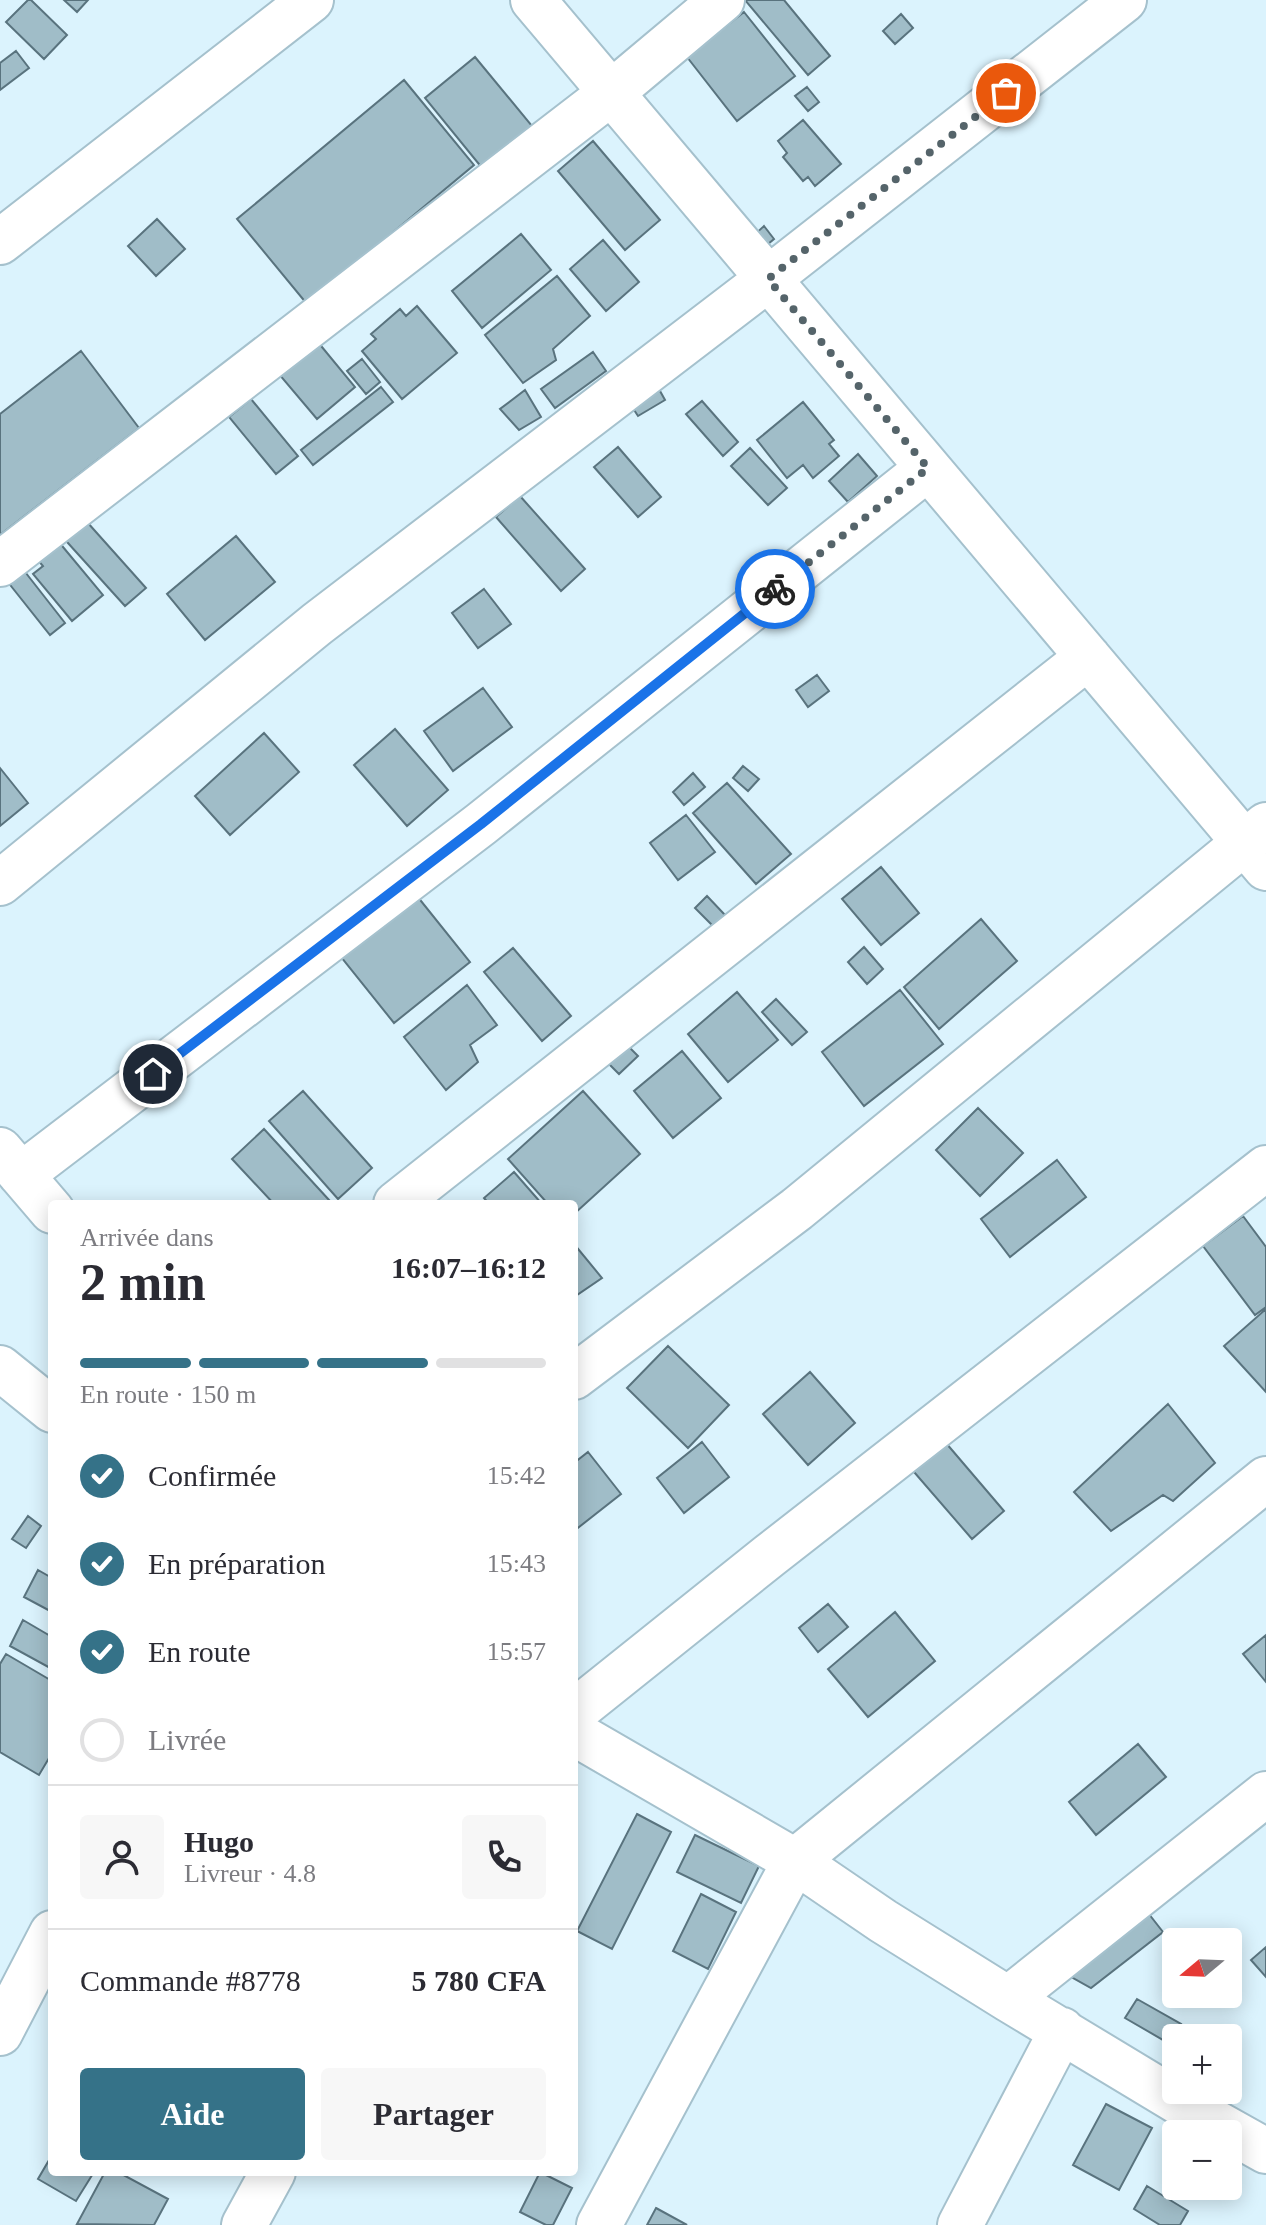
<!DOCTYPE html>
<html lang="fr">
<head>
<meta charset="utf-8">
<style>
	:root { --surface:#fff; --page:#f7f7f7; --text:#2b2b33; --muted:#7c7c81; --line:#e1e1e2; --accent:#357288 }
	body { margin:0; font-family:"Times New Roman",serif; background:var(--page); color:var(--text); height:100vh; display:flex; flex-direction:column; font-size:30px; white-space:nowrap }
	* { box-sizing:border-box; margin:0 }
	p { font-size:26px; color:var(--muted) }
	.icon { flex:none; width:44px; height:44px; fill:none; stroke:currentColor; stroke-width:2; stroke-linecap:round; stroke-linejoin:round }
	.map { position:relative; flex:1; overflow:hidden }
	.drawer { position:absolute; left:48px; top:1200px; width:530px; height:976px; display:flex; flex-direction:column; background:var(--surface); border-radius:8px; box-shadow:0 4px 20px #0003 }
	.drawer>* { flex:none }
	.needle { width:52px; rotate:251deg }
	.tools { position:absolute; left:1162px; top:1928px; display:grid; gap:16px }
	.tools a { display:grid; place-items:center; width:80px; height:80px; border-radius:8px; background:var(--surface); box-shadow:0 4px 20px #0003; font-size:40px }
	.pin { position:absolute; display:grid; place-items:center; width:68px; height:68px; color:#fff; margin:-34px; border:4px solid #fff; border-radius:50%; box-shadow:0 2px 8px #0007 }
	.courier { position:absolute; display:grid; place-items:center; width:80px; height:80px; margin:-40px; border:6px solid #1a73e8; border-radius:50%; background:#fff; color:#222; box-shadow:0 2px 10px #0007 }
	.summary em { font-style:normal; font-weight:700 }
	.summary div { display:flex; flex-direction:column-reverse }
	.summary { display:flex; align-items:center; justify-content:space-between; height:136px; padding:0 32px }
	h1 { font-size:52px; font-weight:700; line-height:60px }
	.bar { display:grid; grid-template-columns:repeat(4,1fr); gap:12px 8px; align-content:center; height:96px; padding:0 32px }
	.bar i { height:10px; border-radius:6px; background:var(--line) }
	.bar .on { background:var(--accent) }
	.bar p { grid-column:span 4 }
	.line { display:flex; align-items:center; gap:20px; padding:0 32px; border-top:2px solid var(--line) }
	.line div { flex:1 }
	.round { display:grid; place-items:center; flex:none; width:84px; height:84px; border-radius:8px; background:var(--page) }
	ol { padding:0 32px; list-style:none }
	li { display:flex; align-items:center; gap:24px; height:88px }
	li p { margin-inline-start:auto }
	li .icon { padding:8px; border-radius:50%; background:var(--accent); color:#fff; stroke-width:4 }
	li:last-child { color:var(--muted) }
	li i { width:44px; height:44px; border:4px solid var(--line); border-radius:50% }
	.action { display:flex; gap:16px; margin-top:auto; padding:16px 32px }
	.action a { flex:1; height:92px; border-radius:8px; background:var(--accent); color:#fff; font-size:32px; font-weight:700; line-height:92px; text-align:center }
	.action a+a { background:var(--page); color:var(--text) }
	.map>svg:first-child { display:block }
	.building { fill:#a0bdc8; stroke:#59737e; stroke-width:2 }
	.lines { fill:none; stroke-linecap:round; stroke-linejoin:round }
	.minor-casing { stroke:#a5c1cd; stroke-width:48 }
	.minor { stroke:#fff; stroke-width:44 }
	.done { stroke:#55646a; stroke-width:8; stroke-dasharray:0 14.4 }
	.route { stroke:#1a73e8; stroke-width:10 }
</style>
</head>
<body>
<div class="map">
<svg width="1266" height="2225" viewBox="0 0 1266 2225">
	<rect width="100%" height="100%" fill="#dbf3fd"/>
	<path class="building" d="M28,0H31L67,35L44,59L6,22Z
		M64,0H88L77,12Z
		M745,0H784L830,56L808,75Z
		M744,12L795,76L737,121L687,57Z
		M901,14L913,28L895,44L883,31Z
		M16,51L29,68L0,90V63Z
		M475,57L537,132L487,174L425,98Z
		M404,80L474,165L307,304L237,219Z
		M807,87L819,102L808,111L795,96Z
		M803,120L841,164L815,186L808,177L803,181L783,157L787,153L778,141Z
		M593,141L660,220L625,250L558,171Z
		M157,219L185,249L156,276L128,246Z
		M764,226L774,239L762,249L752,237Z
		M521,234L551,270L482,328L452,291Z
		M603,240L639,282L606,311L570,269Z
		M557,276L590,316L553,349L556,360L523,383L485,335Z
		M417,306L457,353L402,399L362,351L376,339L371,334L400,309L406,316Z
		M317,341L355,387L317,419L278,373Z
		M81,351L139,428L0,535V414Z
		M593,352L606,371L555,408L541,389Z
		M362,359L380,382L366,394L347,371Z
		M655,382L665,400L638,416L627,399Z
		M381,387L393,402L313,465L301,450Z
		M525,390L541,417L519,430L500,409Z
		M251,399L298,456L276,474L229,417Z
		M702,401L738,442L723,456L686,414Z
		M803,402L834,440L829,444L839,456L813,478L803,465L787,478L757,440Z
		M618,447L661,497L638,517L594,467Z
		M750,448L787,488L768,505L731,466Z
		M858,454L877,476L848,502L829,481Z
		M520,496L585,569L561,591L496,517Z
		M79,513L146,588L125,606L58,532Z
		M236,536L275,582L205,640L167,594Z
		M58,541L103,595L72,621L33,574L43,566L37,559Z
		M22,568L65,623L50,635L7,581Z
		M484,589L511,624L478,648L452,613Z
		M817,675L829,691L808,707L796,690Z
		M483,688L512,727L453,771L424,731Z
		M395,729L448,790L407,826L354,765Z
		M264,733L299,772L230,835L195,796Z
		M743,766L759,779L748,791L733,778Z
		M0,768L28,803L0,826Z
		M693,773L705,787L684,805L673,792Z
		M727,783L791,854L756,884L693,813Z
		M686,815L715,852L678,880L650,843Z
		M881,867L919,913L881,945L842,899Z
		M417,896L470,962L394,1023L341,957Z
		M707,896L725,915L713,926L695,908Z
		M981,919L1017,961L939,1029L904,987Z
		M864,947L883,969L867,984L848,962Z
		M513,948L571,1016L542,1041L484,972Z
		M467,985L497,1025L470,1045L478,1062L446,1090L404,1037Z
		M900,990L943,1044L864,1106L822,1052Z
		M737,992L778,1040L728,1082L688,1034Z
		M776,999L807,1032L792,1045L762,1012Z
		M627,1045L638,1056L619,1074L607,1062Z
		M682,1051L721,1098L673,1138L634,1091Z
		M303,1091L372,1168L338,1199L269,1121Z
		M583,1091L640,1154L574,1214V1204H548L508,1159Z
		M978,1108L1023,1153L980,1196L936,1150Z
		M264,1129L329,1200L324,1204H274L232,1159Z
		M1057,1160L1086,1197L1010,1257L981,1219Z
		M514,1172L542,1204H489L484,1198Z
		M1243,1216L1266,1247V1307L1255,1315L1203,1246Z
		M574,1244L602,1278L574,1297Z
		M1266,1309V1392L1224,1346Z
		M668,1346L729,1405L688,1448L627,1388Z
		M810,1372L855,1423L808,1465L763,1414Z
		M1168,1404L1215,1463L1173,1501L1163,1495L1111,1531L1074,1492Z
		M940,1436L1004,1511L972,1539L908,1465Z
		M702,1442L729,1477L684,1513L657,1478Z
		M588,1452L621,1494L574,1531V1463Z
		M28,1516L41,1526L26,1548L12,1539Z
		M38,1570L52,1578V1612L24,1597Z
		M828,1604L848,1627L818,1652L799,1628Z
		M895,1612L935,1661L868,1717L828,1669Z
		M23,1620L52,1637V1669L10,1646Z
		M1266,1635V1682L1243,1654Z
		M6,1654L52,1681V1753L39,1775L0,1752V1664Z
		M1138,1744L1166,1777L1096,1835L1069,1802Z
		M637,1814L671,1832L612,1949L577,1931Z
		M695,1835L759,1866L741,1903L677,1872Z
		M701,1894L736,1912L708,1969L673,1951Z
		M1145,1909L1163,1932L1091,1988L1066,1974Z
		M1266,1947V1977L1251,1960Z
		M1137,1999L1181,2024L1170,2044L1125,2018Z
		M1106,2104L1152,2128L1119,2190L1073,2165Z
		M52,2155V2172H94L76,2201L38,2179Z
		M105,2172H118L168,2199L154,2225L77,2224Z
		M540,2172L572,2188L553,2225H546L520,2212Z
		M1147,2186L1188,2211L1180,2225H1160L1134,2209Z
		M656,2208L687,2225H647Z"/>
	<g class="lines">
		<g class="minor-casing">
			<path id="minor" d="M533,0L1266,868
				M0,242L311,0
				M0,564L611,93L722,0
				M0,883L317,624L768,279L1124,0
				M0,1150L52,1211
				M21,1175L481,824L928,468
				M396,1204L1088,657
				M0,1368L52,1410
				M574,1377L797,1209L1266,825
				M574,1712L769,1556L1266,1168
				M574,1733L795,1861L883,1921L1008,1999L1182,2104L1266,2151
				M1008,1999L1266,1794
				M0,2033L52,1933
				M244,2225L273,2172
				M599,2225L795,1861L1266,1479
				M960,2225L1062,2030"/>
		</g>
		<use href="#minor" class="minor"/>
	</g>
	<g class="lines">
		<path class="done" d="M775,589L928,468L768,279L1006,93"/>
		<path class="route" d="M153,1074L481,824L775,589"/>
	</g>
</svg>
<div class="tools">
<a><svg class="needle" viewBox="-14 -14 28 28"><path d="M0-13l5 13h-10z" fill="#e53935"/><path d="M0 13l5-13h-10z" fill="#7c7c81"/></svg></a>
<a>+</a>
<a>−</a>
</div>
<div class="pin" style="left:1006px;top:93px;background:#ea580c"><svg class="icon" aria-label="bag" viewBox="0 0 24 24"><path d="M5 8h14l-1 12H6zM9 8a3 3 0 0 1 6 0"/></svg></div>
<div class="pin" style="left:153px;top:1074px;background:#1f2937"><svg class="icon" aria-label="home" viewBox="0 0 24 24"><path d="M3 11l9-7 9 7M6 9v11h12V9"/></svg></div>
<div class="courier" style="left:775px;top:589px"><svg class="icon" aria-label="bike" viewBox="0 0 24 24"><circle cx="6" cy="16" r="4"/><circle cx="18" cy="16" r="4"/><path d="M6 16l4-8h5l3 8M10 8l3 8H6M13 5h3"/></svg></div>
<section class="drawer">
<div class="summary"><div><h1>2 min</h1><p>Arrivée dans</p></div><em>16:07–16:12</em></div>
<div class="bar"><i class="on"></i><i class="on"></i><i class="on"></i><i></i><p>En route · 150 m</p></div>
<ol>
<li><svg class="icon" aria-label="check" viewBox="0 0 24 24"><path d="M5 12l5 5 9-10"/></svg>Confirmée<p>15:42</p></li>
<li><svg class="icon" aria-label="check" viewBox="0 0 24 24"><path d="M5 12l5 5 9-10"/></svg>En préparation<p>15:43</p></li>
<li><svg class="icon" aria-label="check" viewBox="0 0 24 24"><path d="M5 12l5 5 9-10"/></svg>En route<p>15:57</p></li>
<li><i></i>Livrée</li>
</ol>
<div class="line" style="height:144px"><a class="round"><svg class="icon" aria-label="person" viewBox="0 0 24 24"><circle cx="12" cy="8" r="4"/><path d="M4 21q1-7 8-7t8 7"/></svg></a><div><b>Hugo</b><p>Livreur · 4.8</p></div><a class="round"><svg class="icon" aria-label="phone" viewBox="0 0 24 24"><path d="M5 4h4l2 5-3 2q2 4 5 5l2-3 5 2v4C11 20 4 13 5 4z"/></svg></a></div>
<div class="line" style="height:104px"><div>Commande #8778</div><b>5 780 CFA</b></div>
<div class="action"><a>Aide</a><a>Partager</a></div>
</section>
</div>
</body>
</html>
